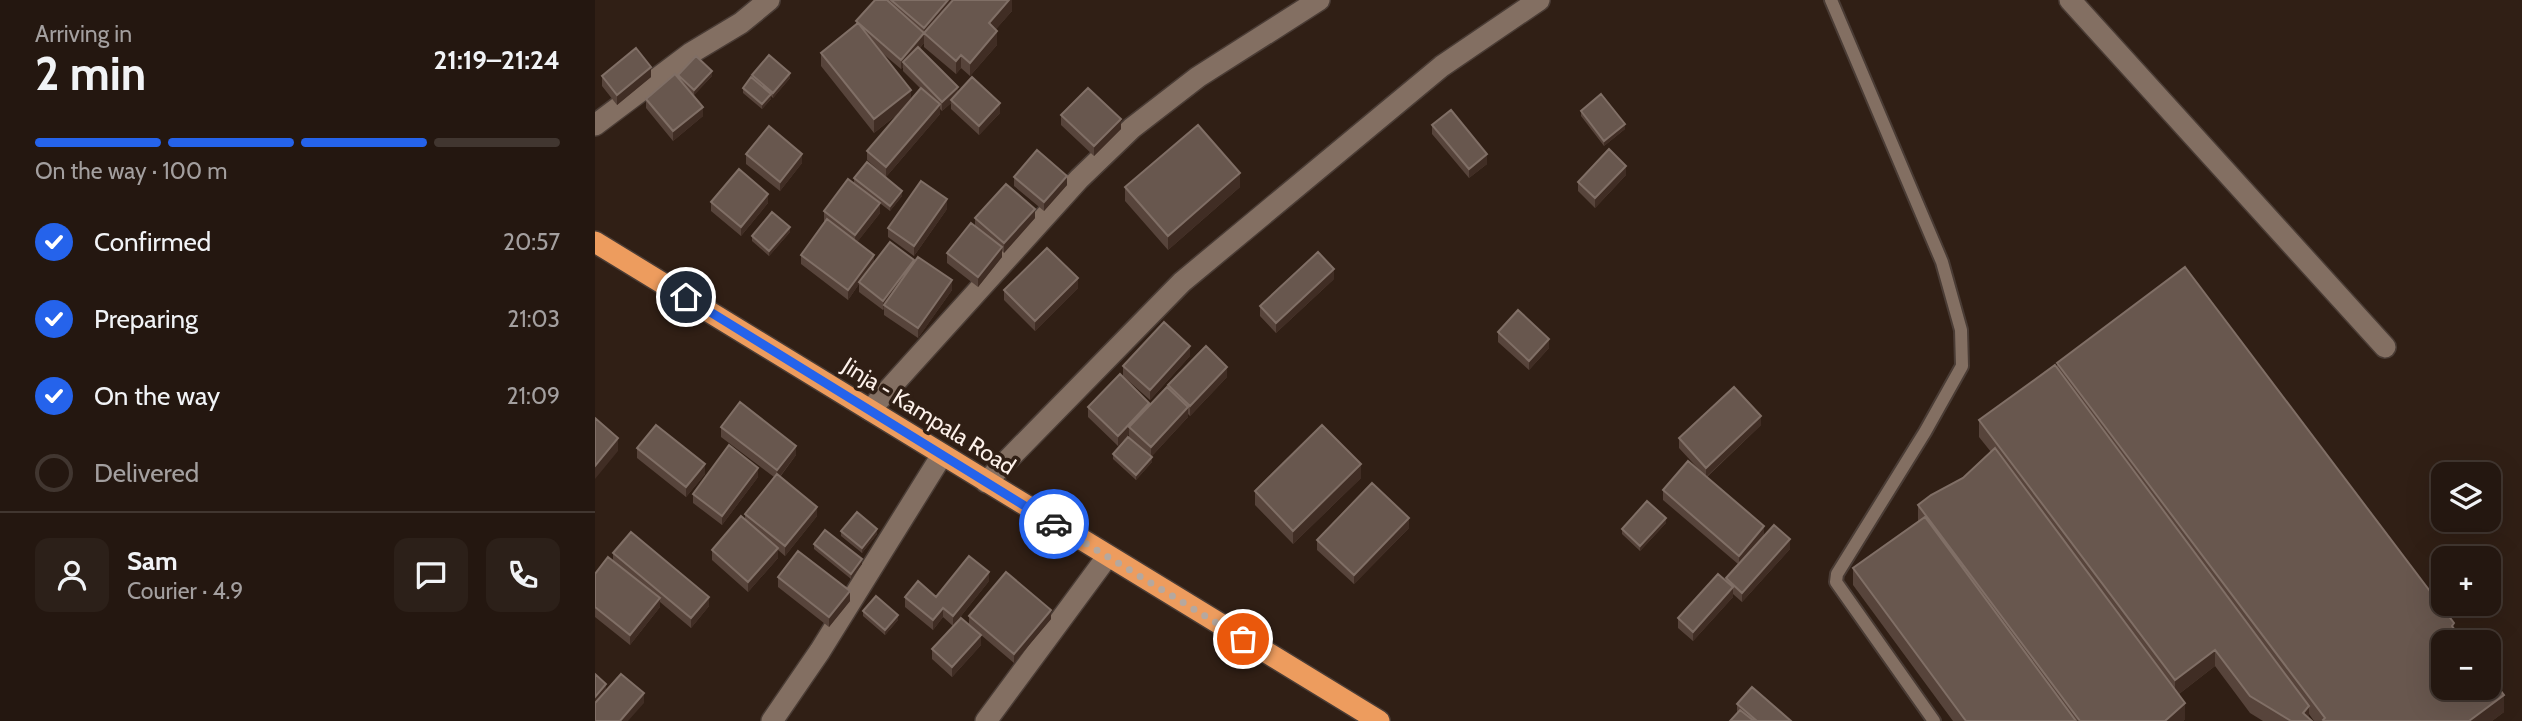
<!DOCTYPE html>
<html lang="en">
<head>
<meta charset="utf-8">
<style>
	:root { --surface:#241710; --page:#2c2019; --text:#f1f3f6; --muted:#a39f9f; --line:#413630; --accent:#2563eb }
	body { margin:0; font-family:Cabin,sans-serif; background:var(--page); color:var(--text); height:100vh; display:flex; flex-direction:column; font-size:26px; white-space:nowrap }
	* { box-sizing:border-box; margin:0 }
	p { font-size:23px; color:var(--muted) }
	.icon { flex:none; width:38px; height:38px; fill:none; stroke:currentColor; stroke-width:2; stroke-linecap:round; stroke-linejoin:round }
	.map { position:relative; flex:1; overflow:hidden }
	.sheet { display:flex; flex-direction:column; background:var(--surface); width:595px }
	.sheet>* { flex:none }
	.tools { position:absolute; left:1836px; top:462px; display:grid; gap:14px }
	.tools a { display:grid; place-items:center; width:70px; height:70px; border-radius:14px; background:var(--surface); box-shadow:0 7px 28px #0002,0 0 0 2px var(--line); font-size:35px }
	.pin { position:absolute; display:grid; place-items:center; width:60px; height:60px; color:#fff; margin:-30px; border:4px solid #fff; border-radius:50%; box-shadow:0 2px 7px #0007 }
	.courier { position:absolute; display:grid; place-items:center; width:70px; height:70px; margin:-35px; border:5px solid #2563eb; border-radius:50%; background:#fff; color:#222; box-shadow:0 2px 9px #0007 }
	.overview em { font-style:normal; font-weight:700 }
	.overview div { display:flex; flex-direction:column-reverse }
	.overview { display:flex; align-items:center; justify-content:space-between; height:119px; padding:0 35px }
	h1 { font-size:46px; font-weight:700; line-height:52px }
	.bar { display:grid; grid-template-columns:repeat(4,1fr); gap:10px 7px; align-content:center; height:84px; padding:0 35px }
	.bar i { height:9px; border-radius:5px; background:var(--line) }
	.bar .selected { background:var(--accent) }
	.bar p { grid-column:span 4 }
	.line { display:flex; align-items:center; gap:18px; padding:0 35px; border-top:2px solid var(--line) }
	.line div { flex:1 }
	.round { display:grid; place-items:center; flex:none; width:74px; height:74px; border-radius:14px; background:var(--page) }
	ol { padding:0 35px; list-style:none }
	li { display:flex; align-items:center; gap:21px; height:77px }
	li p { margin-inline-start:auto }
	li .icon { padding:7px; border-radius:50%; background:var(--accent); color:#fff; stroke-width:4 }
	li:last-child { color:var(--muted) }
	li i { width:38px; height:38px; border:4px solid var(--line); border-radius:50% }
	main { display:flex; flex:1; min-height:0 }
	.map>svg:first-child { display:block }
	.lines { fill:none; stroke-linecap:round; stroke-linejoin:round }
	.lane-casing { stroke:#4a3c35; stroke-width:16 }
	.street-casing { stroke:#4a3c35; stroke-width:24 }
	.highway-casing { stroke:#4a3c35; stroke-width:24 }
	.lane { stroke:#836f62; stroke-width:12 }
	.street { stroke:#836f62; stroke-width:21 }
	.highway { stroke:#ed9c5e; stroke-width:21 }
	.wall { fill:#57443b; fill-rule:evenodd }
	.shaded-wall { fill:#402d24 }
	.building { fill:#68574e; stroke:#806f66; stroke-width:2 }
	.done { stroke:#b5a89f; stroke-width:7; stroke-dasharray:0 12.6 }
	.route { stroke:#2563eb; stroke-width:9 }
	.labels { text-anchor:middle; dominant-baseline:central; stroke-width:7; stroke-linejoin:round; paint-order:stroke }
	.street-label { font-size:23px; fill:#fdf1ea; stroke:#301f15 }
</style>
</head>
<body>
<main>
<section class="sheet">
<div class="overview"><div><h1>2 min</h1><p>Arriving in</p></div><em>21:19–21:24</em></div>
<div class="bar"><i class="selected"></i><i class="selected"></i><i class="selected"></i><i></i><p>On the way · 100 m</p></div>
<ol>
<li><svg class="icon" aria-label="check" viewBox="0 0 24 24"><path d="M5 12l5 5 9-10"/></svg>Confirmed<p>20:57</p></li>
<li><svg class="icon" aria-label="check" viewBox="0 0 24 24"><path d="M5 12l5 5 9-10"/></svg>Preparing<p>21:03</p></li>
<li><svg class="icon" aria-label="check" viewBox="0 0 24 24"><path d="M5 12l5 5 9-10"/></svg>On the way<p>21:09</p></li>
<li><i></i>Delivered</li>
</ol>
<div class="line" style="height:126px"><a class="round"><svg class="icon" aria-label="person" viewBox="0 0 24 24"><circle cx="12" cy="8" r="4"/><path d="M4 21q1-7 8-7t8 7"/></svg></a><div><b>Sam</b><p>Courier · 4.9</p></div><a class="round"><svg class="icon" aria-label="chat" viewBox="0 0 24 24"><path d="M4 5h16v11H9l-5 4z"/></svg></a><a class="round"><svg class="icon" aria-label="phone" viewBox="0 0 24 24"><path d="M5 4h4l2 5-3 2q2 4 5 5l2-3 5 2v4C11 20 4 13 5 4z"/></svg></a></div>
</section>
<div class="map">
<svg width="1927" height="721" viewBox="0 0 1927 721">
	<rect width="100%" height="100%" fill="#301f15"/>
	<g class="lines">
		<g class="lane-casing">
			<path id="lane" d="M1236,0L1347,262L1366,330L1367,366L1330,432L1242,574L1241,582L1339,721"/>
		</g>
		<g class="street-casing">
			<path id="street" d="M1475,0L1790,347
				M0,125L96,53L146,23L174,0
				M275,410L484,179L537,128L603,77L724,0
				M391,482L587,282L847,66L944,0
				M177,721L225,651L347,455
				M391,721L512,557"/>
		</g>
		<g class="highway-casing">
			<path id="highway" d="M0,242L784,721"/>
		</g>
		<use href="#lane" class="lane"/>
		<use href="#street" class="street"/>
		<use href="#highway" class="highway"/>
	</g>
	<path class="wall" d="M293,0H417V11L401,29L402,45L375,76L366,68L361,74L329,47V43L325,48L363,93L405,113L384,135L356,109V103L347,111L345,109V114L291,177L272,160V151L304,113L279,133L226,66V53L261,24V21ZM286,52L306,69L308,67V71L325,88L316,99Z
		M83,75L117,76L99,95L94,90L108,116L78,141L51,108V99L83,77Z
		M157,75L195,78L178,98L176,96V99L167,109L148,93V88L157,78Z
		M7,76L56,77L22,105L7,86Z
		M986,111L1030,129L1009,146L986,116Z
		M466,115L526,129L499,156L466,125Z
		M837,125L892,164L874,178L837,134Z
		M151,154L207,163L185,191L151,164Z
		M1031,175L1000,208L983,191V182Z
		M419,177L472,185L449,211L419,186Z
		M259,178L307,196L295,211L259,183Z
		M530,187H645L573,250L530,201Z
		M116,202L173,203L146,236L116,211Z
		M352,209L319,256L293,237V228Z
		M229,211L285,213L262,242L279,263H319L357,290L323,338L289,315V309L288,310L264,292V284L253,300L206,264V255L230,222L229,221Z
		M380,218H440L409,253L407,251V257L383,287L352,263V253L380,226Z
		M195,232L174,256L157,241V236Z
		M739,279L681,333L665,316V306Z
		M483,288L440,331L409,300V290Z
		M903,332L954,348L934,370L903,342Z
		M595,356L555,400L528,376V366Z
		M1462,363L1859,629L1909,712L1897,721H1719L1714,714V718L1717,721H1668L1655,713L1620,666L1584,694L1590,719L1588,721H1358L1258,585V568L1323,522V505L1368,478L1396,452L1384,437V420L1462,367Z
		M632,377L595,416L593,414V417L556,457L557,462L541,480L518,459V454L534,437V434L523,446L493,417V407L554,406L573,388V385Z
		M1166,425L1112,477L1169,535L1195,549L1147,602L1138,594V597L1098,641L1083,628V618L1131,581V578L1143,564L1068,500V490L1108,474L1084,448V438Z
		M126,427L201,455L185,477L222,516L190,556L183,550V558L153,592L117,560V550L150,520V514L179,477L126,437Z
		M42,448L110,474L91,497L42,458Z
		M163,477L127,525L98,503V494Z
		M766,478L698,544L660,505V491Z
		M1071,523L1045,551L1027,534V529Z
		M814,528L759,584L722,550V540Z
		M246,531L282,534L267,553L246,536Z
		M219,544L267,564L256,579L219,549Z
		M18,553L114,606L96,628L65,602V607L35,645L0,617V574L18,561Z
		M183,577L255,601L234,627L183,587Z
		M394,581L358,626L348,617L338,630L310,607V597H341Z
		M268,611L303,620L290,635L268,616Z
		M374,616L456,619L419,663L386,635V645L357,677L337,659V649L374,625Z
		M1142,704L1196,721H1135L1142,713Z"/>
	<path class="shaded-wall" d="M353,0H362L329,33V28Z
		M414,0H417V11L394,37V23Z
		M402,31V45L375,76V63Z
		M329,33V43L310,64L308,62V67L306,69V60Z
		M366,55V68L361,74V61Z
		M56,67V77L22,105V95Z
		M117,71V76L99,95V90Z
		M195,73V78L178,98V93Z
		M363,87V96L356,100V103L347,111V102Z
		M316,90V103L279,133V119Z
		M176,94V99L167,109V104Z
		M405,103V113L384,135V126Z
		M345,104V114L291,177V167Z
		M108,107V116L78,141V131Z
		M526,119V129L499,156V146Z
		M1030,124V129L1009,146V141Z
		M207,154V163L185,191V182Z
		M892,154V164L874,178V169Z
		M1031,166V175L1000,208V198Z
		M645,173V187L573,250V236Z
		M472,176V185L449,211V202Z
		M307,191V196L295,211V206Z
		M173,194V203L146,236V227Z
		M352,199V209L319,256V246Z
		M285,203V213L260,245V235Z
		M440,209V218L409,253V243Z
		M195,227V232L174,256V251Z
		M407,247V257L383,287V277Z
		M279,255V264L264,282V284L253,300V290Z
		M319,260V270L289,305L288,310V301Z
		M739,269V279L681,333V323Z
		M483,278V288L440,331V321Z
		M357,280V290L323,338V328Z
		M954,339V348L934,370V361Z
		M595,346V356L555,400V390Z
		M632,367V377L595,416V406Z
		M554,403V413L534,427V434L523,446V436Z
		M593,407V417L556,457V447Z
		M1166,416V425L1111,477V468Z
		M23,438V451L0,479V466Z
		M201,446V455L182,480V470Z
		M557,457V462L541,480V475Z
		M110,464V474L91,497V487Z
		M766,464V478L698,544V531Z
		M163,468V477L127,525V516Z
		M222,507V516L190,556V546Z
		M814,518V528L759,584V575Z
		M1071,518V523L1045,551V546Z
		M1169,526V536L1144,565V556Z
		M282,529V534L267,553V548Z
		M1195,539V549L1147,602V593Z
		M183,548V558L153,592V582Z
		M267,559V564L256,579V574Z
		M394,572V581L358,626V616Z
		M1138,587V597L1098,641V632Z
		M255,591V601L234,627V617Z
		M114,597V606L96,628V618Z
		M65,598V607L35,645V635Z
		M348,608V617L338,630V620Z
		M456,610V619L419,663V654Z
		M303,615V620L290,635V630Z
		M386,635V645L357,677V667Z
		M1620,650V666L1580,697V680Z
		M11,684V693L0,707V697Z
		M49,693V703L33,721H25Z
		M1909,695V712L1897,721H1874Z
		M1590,703V719L1588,721H1570Z
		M1714,706V721L1708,713Z"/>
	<path class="building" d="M280,0H292L329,33L306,60L261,21Z
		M296,0H353L329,28Z
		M358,0H414L394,23L402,31L375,63L366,55L361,61L329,33Z
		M263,23L316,90L279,119L226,53Z
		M323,47L363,87L347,102L308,62Z
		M41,48L56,67L22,95L7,76Z
		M174,55L195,73L178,93L157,75Z
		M101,56L117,71L99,90L83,75Z
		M80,74L108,107L78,131L51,99Z
		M156,77L176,94L167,104L148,88Z
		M377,77L405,103L384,126L356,100Z
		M326,88L345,104L291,167L272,151Z
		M493,88L526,119L499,146L466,115Z
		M1006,94L1030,124L1009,141L986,111Z
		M856,110L892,154L874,169L837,125Z
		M603,125L645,173L573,236L530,187Z
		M174,126L207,154L185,182L151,154Z
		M1014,149L1031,166L1000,198L983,182Z
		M442,150L472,176L449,202L419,177Z
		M272,162L307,191L295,206L259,178Z
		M144,169L173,194L146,227L116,202Z
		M253,179L285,203L260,235L229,211Z
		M326,181L352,199L319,246L293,228Z
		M411,184L440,209L409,243L380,218Z
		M177,212L195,227L174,251L157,236Z
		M232,219L279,255L253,290L206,255Z
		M376,223L407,247L383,277L352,253Z
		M295,242L319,260L288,301L264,282Z
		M452,248L483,278L440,321L409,290Z
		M723,252L739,269L681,323L665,306Z
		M323,257L357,280L323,328L289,305Z
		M1590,267L1859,623L1857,626L1869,642H1848V688H1894V675L1909,695L1874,721H1729L1728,720L1730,718L1462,363Z
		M923,310L954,339L934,361L903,332Z
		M569,322L595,346L555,390L528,366Z
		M611,346L632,367L595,406L573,385Z
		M1460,365L1714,706L1708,713L1717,721H1696L1655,696L1620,650L1580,680L1384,420Z
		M525,374L554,403L523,436L493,407Z
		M572,387L593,407L556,447L534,427Z
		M1139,387L1166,416L1111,468L1084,438Z
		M145,402L201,446L182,470L126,427Z
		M0,418L23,438L0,466Z
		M61,425L110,464L91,487L42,448Z
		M727,425L766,464L698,531L660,491Z
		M533,437L557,457L541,475L518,454Z
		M134,445L163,468L127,516L98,494Z
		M1400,448L1590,703L1570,721H1485L1323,505L1336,495L1368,478Z
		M1093,461L1169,526L1144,556L1068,490Z
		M182,474L222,507L190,546L150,514Z
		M777,483L814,518L759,575L722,540Z
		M1052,501L1071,518L1045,546L1027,529Z
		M262,512L282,529L267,548L246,531Z
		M146,516L183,548L153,582L117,550Z
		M1330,517L1481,721H1371L1258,568Z
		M1179,525L1195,539L1147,593L1131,578Z
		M230,530L267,559L256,574L219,544Z
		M36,532L114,597L96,618L18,553Z
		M203,551L255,591L234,617L183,577Z
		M374,556L394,572L358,616L348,608L338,620L310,597L323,581L341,597Z
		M13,557L65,598L35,635L0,607V574Z
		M411,572L456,610L419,654L374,616Z
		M1123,574L1138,587L1098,632L1083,618Z
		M281,596L303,615L290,630L268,611Z
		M366,618L386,635L357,667L337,649Z
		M0,674L11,684L0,697Z
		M26,674L49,693L25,721H0V703Z
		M1157,687L1196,721H1162L1142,704Z
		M1145,710L1159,721H1135Z"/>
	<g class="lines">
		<path class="done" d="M459,524L648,639"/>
		<path class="route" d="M91,297L459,524"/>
	</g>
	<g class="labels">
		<g class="street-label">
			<text transform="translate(334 416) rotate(32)">Jinja - Kampala Road</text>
		</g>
	</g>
</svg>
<div class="tools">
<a><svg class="icon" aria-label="layers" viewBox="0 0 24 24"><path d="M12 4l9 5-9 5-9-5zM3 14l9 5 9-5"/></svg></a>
<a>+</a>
<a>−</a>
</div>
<div class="pin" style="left:648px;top:639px;background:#ea580c"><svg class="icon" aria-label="bag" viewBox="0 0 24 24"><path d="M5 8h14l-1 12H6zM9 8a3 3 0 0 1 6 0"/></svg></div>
<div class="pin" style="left:91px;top:297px;background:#1f2937"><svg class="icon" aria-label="home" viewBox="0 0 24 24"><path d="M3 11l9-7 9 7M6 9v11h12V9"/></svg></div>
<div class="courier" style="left:459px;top:524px"><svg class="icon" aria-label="car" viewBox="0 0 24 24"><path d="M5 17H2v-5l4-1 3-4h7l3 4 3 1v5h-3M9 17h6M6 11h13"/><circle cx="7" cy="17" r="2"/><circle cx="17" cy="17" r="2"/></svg></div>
</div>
</main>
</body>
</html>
